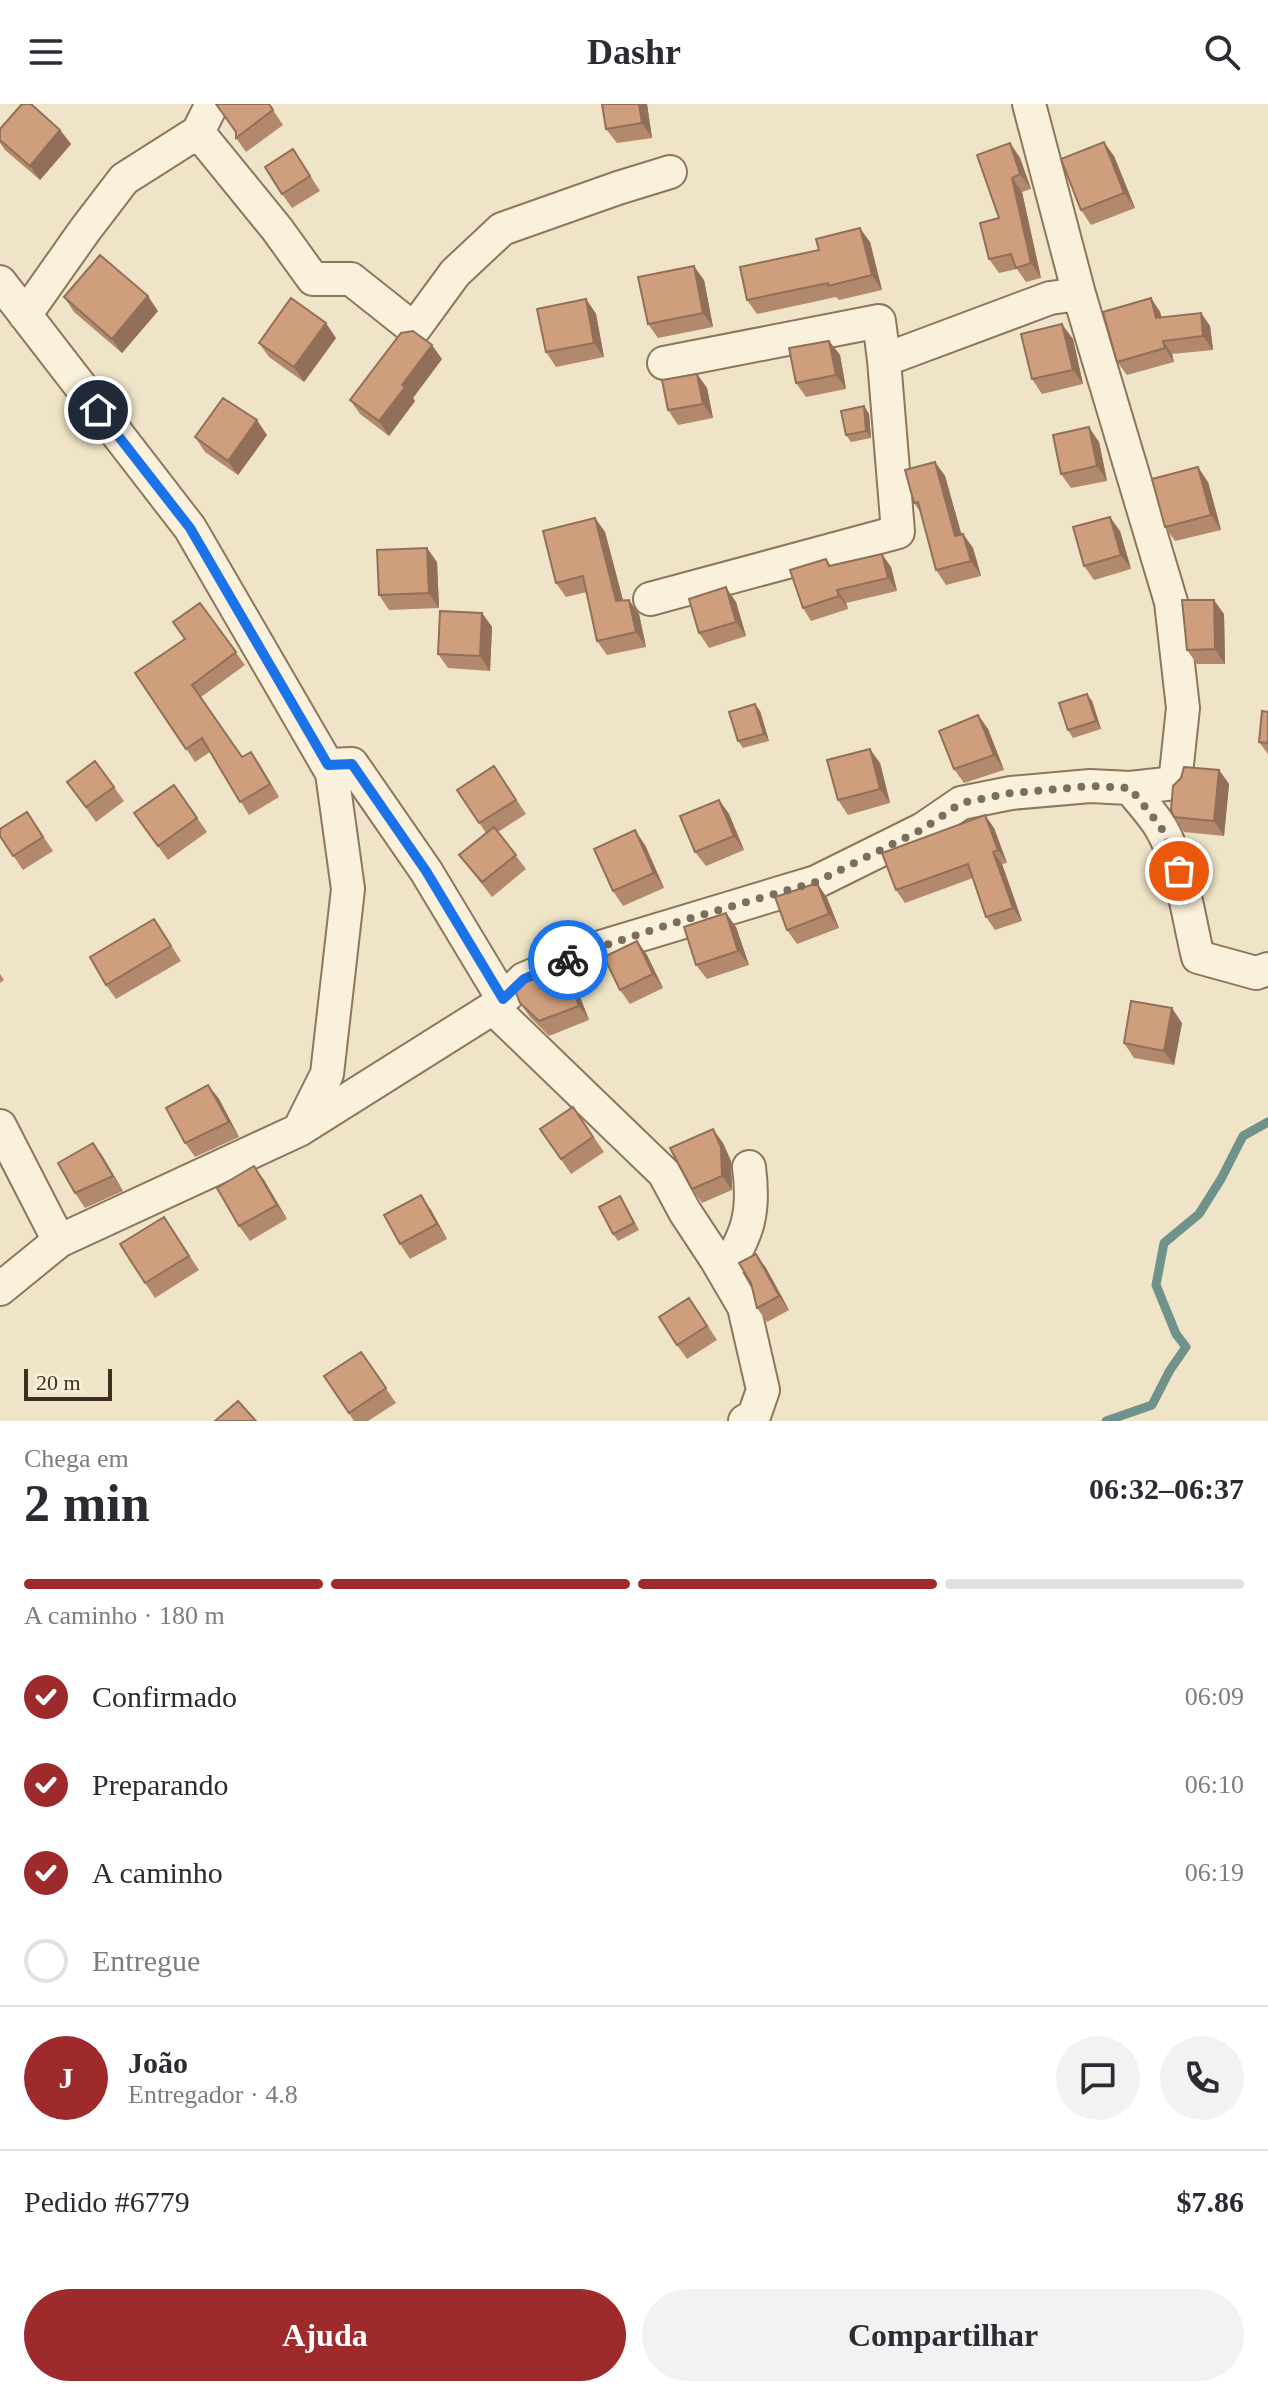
<!DOCTYPE html>
<html lang="pt">
<head>
<meta charset="utf-8">
<style>
	:root { --surface:#fff; --page:#f2f2f3; --text:#2b2b33; --muted:#7c7c81; --line:#e1e1e2; --accent:#9e2a2b }
	body { margin:0; font-family:"Times New Roman",serif; background:var(--page); color:var(--text); height:100vh; display:flex; flex-direction:column; font-size:30px; white-space:nowrap }
	* { box-sizing:border-box; margin:0 }
	p { font-size:26px; color:var(--muted) }
	.icon { flex:none; width:44px; height:44px; fill:none; stroke:currentColor; stroke-width:2; stroke-linecap:round; stroke-linejoin:round }
	.map { position:relative; height:1317px; overflow:hidden }
	.sheet { display:flex; flex-direction:column; background:var(--surface); flex:1 }
	.sheet>* { flex:none }
	.scale { position:absolute; left:24px; bottom:20px; width:88px; box-sizing:border-box; padding-left:8px; border:4px solid #3d2e20; border-top:0; font-size:22px; line-height:28px; white-space:nowrap; color:#3d2e20; -webkit-text-stroke:6px #f7eed8; paint-order:stroke }
	.pin { position:absolute; display:grid; place-items:center; width:68px; height:68px; color:#fff; margin:-34px; border:4px solid #fff; border-radius:50%; box-shadow:0 2px 8px #0007 }
	.courier { position:absolute; display:grid; place-items:center; width:80px; height:80px; margin:-40px; border:6px solid #1a73e8; border-radius:50%; background:#fff; color:#222; box-shadow:0 2px 10px #0007 }
	.headline em { font-style:normal; font-weight:600 }
	.headline div { display:flex; flex-direction:column-reverse }
	.headline { display:flex; align-items:center; justify-content:space-between; height:136px; padding:0 24px }
	h1 { font-size:52px; font-weight:600; line-height:60px }
	.bar { display:grid; grid-template-columns:repeat(4,1fr); gap:12px 8px; align-content:center; height:96px; padding:0 24px }
	.bar i { height:10px; border-radius:6px; background:var(--line) }
	.bar .active { background:var(--accent) }
	.bar p { grid-column:span 4 }
	.line { display:flex; align-items:center; gap:20px; padding:0 24px; border-top:2px solid var(--line) }
	.line div { flex:1 }
	.round { display:grid; place-items:center; flex:none; width:84px; height:84px; border-radius:42px; background:var(--page) }
	ol { padding:0 24px; list-style:none }
	li { display:flex; align-items:center; gap:24px; height:88px }
	li p { margin-inline-start:auto }
	li .icon { padding:8px; border-radius:50%; background:var(--accent); color:#fff; stroke-width:4 }
	li:last-child { color:var(--muted) }
	li i { width:44px; height:44px; border:4px solid var(--line); border-radius:50% }
	.action { display:flex; gap:16px; margin-top:auto; padding:16px 24px }
	.action a { flex:1; height:92px; border-radius:48px; background:var(--accent); color:#fff; font-size:32px; font-weight:600; line-height:92px; text-align:center }
	.action a+a { background:var(--page); color:var(--text) }
	header { display:flex; justify-content:space-between; align-items:center; height:104px; padding:0 24px; background:var(--surface); font-size:36px; font-weight:600 }
	.map>svg:first-child { display:block }
	.lines { fill:none; stroke-linecap:round; stroke-linejoin:round }
	.stream { stroke:#6f938a; stroke-width:9 }
	.minor-casing { stroke:#8d765c; stroke-width:36 }
	.minor { stroke:#faf1dc; stroke-width:32 }
	.wall { fill:#b2896c }
	.shaded-wall { fill:#916f58 }
	.building { fill:#cf9f7d; stroke:#916f58; stroke-width:2 }
	.done { stroke:#7c6e5b; stroke-width:8; stroke-dasharray:0 14.4 }
	.route { stroke:#1a73e8; stroke-width:10 }
</style>
</head>
<body>
<header><svg class="icon" aria-label="menu" viewBox="0 0 24 24"><path d="M4 6h16M4 12h16M4 18h16"/></svg>Dashr<svg class="icon" aria-label="search" viewBox="0 0 24 24"><circle cx="10" cy="10" r="6"/><path d="M15 15l6 6"/></svg></header>
<div class="map">
<svg width="1268" height="1317" viewBox="0 0 1268 1317">
	<rect width="100%" height="100%" fill="#f0e4c8"/>
	<g class="lines">
		<path class="stream" d="M1106,1317L1152,1301L1170,1266L1186,1243L1176,1230L1156,1181L1164,1139L1199,1110L1221,1075L1243,1032L1268,1018"/>
		<g class="minor-casing">
			<path id="minor" d="M198,28L277,125L313,175H351L414,225L455,169L502,125L618,84L670,68
				M0,178L190,424L332,669L348,785L327,970L299,1026
				M1079,190L1171,498L1183,604L1175,679L1130,684
				M25,211L85,126L124,75L198,28L212,0
				M664,259L879,217L884,256L1050,194L1079,190L1029,0
				M650,495L898,428L884,256
				M328,661L352,660L426,767L503,895
				M493,904L524,875L594,845L816,778L923,725L961,699L1011,689L1090,682L1130,684C1140,697 1153,710 1161,724C1182,760 1188,812 1198,853L1256,869L1268,865
				M0,1022L59,1137
				M724,1168C748,1130 755,1109 749,1063
				M0,1185L59,1137L299,1026L493,904L664,1069L685,1108L716,1155L744,1203L763,1286L754,1312L745,1317"/>
		</g>
		<use href="#minor" class="minor"/>
	</g>
	<path class="wall" d="M269,0L283,21L246,48L236,34Z
		M602,0H647L652,34L617,39L606,25Z
		M0,25L60,26L71,40L40,76L5,46L0,39Z
		M1010,39L1020,54L1031,85L1022,88L1041,174L1026,178L1017,165L999,169L989,155L999,114Z
		M1114,52L1135,104L1091,121L1081,106Z
		M303,60L320,87L292,104L282,90Z
		M870,138L882,186L839,196L836,193L757,210L747,196Z
		M704,176L713,223L658,234L648,220Z
		M64,193L158,207L122,249L74,208Z
		M1151,194L1160,208L1162,214L1201,209L1210,222L1213,246L1172,250L1174,258L1127,271L1117,258Z
		M586,195L596,210L604,253L556,263L546,248Z
		M336,234L304,278L269,253L259,239Z
		M1073,235L1083,280L1042,290L1032,275Z
		M829,237L840,251L846,285L806,293L796,279Z
		M442,255L413,294L415,297L389,332L360,310L350,296Z
		M697,270L707,284L713,314L678,321L668,306Z
		M864,302L869,310L871,334L851,338L846,331Z
		M267,331L238,371L205,348L195,333Z
		M1099,338L1107,377L1071,384L1061,370Z
		M935,358L945,372L961,430H963L973,444L981,472L946,481L936,466L921,409L914,399Z
		M1208,378L1221,426L1175,437L1165,423Z
		M595,414L605,428L623,496L639,510L646,543L607,551L597,537L587,488L566,493L556,479Z
		M1120,427L1131,465L1094,476L1084,462Z
		M826,455L831,462L891,463L897,487L846,499L848,505L811,517L803,504Z
		M437,458L439,504L389,506L379,491Z
		M736,498L746,532L709,544L699,529Z
		M200,499L245,561L201,593L242,653L251,648L279,693L249,711L210,648L195,658L135,569L185,535Z
		M482,509L492,523L490,567L448,564L438,550Z
		M1224,510L1225,560H1197L1187,546Z
		M1087,590L1092,597L1101,625L1073,634L1068,626Z
		M760,607L769,637L743,644L738,637Z
		M1268,608V650L1259,638Z
		M978,611L988,625L1004,666L964,679L954,665Z
		M95,657L124,697L96,718L67,678Z
		M880,659L890,699L848,711L838,696Z
		M494,662L526,710L498,728L526,765L492,793L459,751L486,729L457,686Z
		M1219,666L1229,680L1224,732L1184,728L1174,713Z
		M174,681L207,728L168,756L134,709Z
		M719,696L729,710L744,746L706,762L695,748Z
		M27,708L53,747L23,766L0,732Z
		M994,724L1007,759L1002,760L1022,817L995,826L986,813L973,774L905,799L896,786Z
		M645,741L664,784L623,802L613,787Z
		M817,779L827,794L839,824L797,840L787,826Z
		M726,809L736,823L749,861L707,875L696,861Z
		M164,830L181,857L116,895L106,881Z
		M637,837L647,851L663,884L630,900L620,886Z
		M563,860L573,875L589,916L549,932L530,913L520,899Z
		M0,870L4,876L0,879Z
		M1182,919L1174,961L1134,954L1124,939Z
		M208,981L219,995L239,1033L195,1053L185,1039Z
		M573,1003L604,1048L571,1070L540,1025Z
		M93,1039L103,1053L123,1087L85,1104L75,1089Z
		M723,1039L731,1057L732,1086L702,1099L692,1085Z
		M264,1076L287,1115L250,1137L239,1122Z
		M625,1100L639,1126L618,1137L613,1130Z
		M431,1106L447,1135L410,1155L400,1140Z
		M164,1113L199,1166L155,1194L145,1179Z
		M756,1150L766,1164L789,1206L767,1218L757,1204L751,1179Z
		M699,1208L717,1236L687,1255L677,1241Z
		M361,1248L396,1299L368,1317H354L324,1272Z"/>
	<path class="shaded-wall" d="M639,0H647L652,34L642,19Z
		M60,26L71,40L40,76L30,62Z
		M1104,38L1114,52L1135,104L1124,89Z
		M1010,39L1020,54L1031,85L1020,70Z
		M1012,74L1022,88L1041,174L1031,159Z
		M860,124L870,138L882,186L872,171Z
		M694,162L704,176L713,223L703,209Z
		M148,192L158,207L122,249L112,235Z
		M1151,194L1160,208L1166,228L1156,214Z
		M586,195L596,210L604,253L594,239Z
		M1201,209L1210,222L1213,246L1203,232Z
		M326,219L336,234L304,278L294,263Z
		M1062,220L1073,235L1083,280L1073,266Z
		M829,237L840,251L846,285L836,271Z
		M1163,237L1172,250L1174,258L1165,244Z
		M432,241L442,255L413,294L415,297L389,332L379,317L402,281Z
		M697,270L707,284L713,314L703,300Z
		M864,302L869,310L871,334L866,327Z
		M257,316L267,331L238,371L228,357Z
		M1089,323L1099,338L1107,377L1097,362Z
		M935,358L945,372L966,446L955,432Z
		M1198,363L1208,378L1221,426L1211,411Z
		M1110,413L1120,427L1131,465L1121,451Z
		M595,414L605,428L627,512L616,497Z
		M963,430L973,444L981,472L971,457Z
		M427,444L437,458L439,504L429,489Z
		M882,450L891,463L897,487L888,474Z
		M726,483L736,498L746,532L736,518Z
		M837,486L846,499L848,505L839,492Z
		M629,496L639,510L646,543L636,528Z
		M1214,496L1224,510L1225,560L1215,545Z
		M482,509L492,523L490,567L480,552Z
		M1087,590L1092,597L1101,625L1096,617Z
		M755,600L760,607L769,637L764,630Z
		M978,611L988,625L1004,666L994,651Z
		M870,645L880,659L890,699L880,685Z
		M251,648L260,661L279,693L270,680Z
		M1219,666L1229,680L1224,732L1214,717Z
		M719,696L729,710L744,746L734,732Z
		M985,711L994,724L1007,759L998,746Z
		M635,726L645,741L664,784L654,769Z
		M993,748L1002,760L1022,817L1013,804Z
		M817,779L827,794L839,824L829,810Z
		M726,809L736,823L749,861L738,847Z
		M637,837L647,851L663,884L653,870Z
		M563,860L573,875L589,916L579,902Z
		M1172,904L1182,919L1174,961L1164,947Z
		M208,981L219,995L239,1033L229,1018Z
		M713,1025L723,1039L731,1057L732,1086L722,1072Z
		M93,1039L103,1053L123,1087L113,1072Z
		M254,1062L264,1076L287,1115L277,1101Z
		M421,1091L431,1106L447,1135L437,1120Z
		M756,1150L766,1164L789,1206L779,1192Z"/>
	<path class="building" d="M22,0H31L60,26L30,62L0,36V25Z
		M216,0H269L273,6L236,34V28Z
		M602,0H639L642,19L606,25Z
		M1104,38L1124,89L1081,106L1061,55Z
		M1010,39L1020,70L1012,74L1031,159L1016,164L1011,150L989,155L980,119L999,114L977,51Z
		M293,45L310,72L282,90L265,63Z
		M860,124L872,171L828,182V179L747,196L740,163L819,146L816,135Z
		M100,151L148,192L112,235L64,193Z
		M694,162L703,209L648,220L638,173Z
		M291,194L326,219L294,263L259,239Z
		M1151,194L1156,214L1201,209L1203,232L1163,237L1165,244L1117,258L1103,208Z
		M586,195L594,239L546,248L537,205Z
		M1062,220L1073,266L1032,275L1021,230Z
		M413,227L432,241L402,281L405,283L379,317L350,296L401,229Z
		M829,237L836,271L796,279L789,244Z
		M697,270L703,300L668,306L662,276Z
		M223,294L257,316L228,357L195,333Z
		M864,302L866,327L846,331L841,307Z
		M1089,323L1097,362L1061,370L1053,331Z
		M935,358L955,432L963,430L971,457L936,466L918,398L914,399L905,366Z
		M1198,363L1211,411L1165,423L1152,375Z
		M1110,413L1121,451L1084,462L1073,423Z
		M595,414L616,497L629,496L636,528L597,537L583,472L556,479L543,427Z
		M427,444L429,489L379,491L377,446Z
		M882,450L888,474L837,486L839,492L803,504L790,466L826,455L829,462Z
		M726,483L736,518L699,529L689,495Z
		M1182,496H1214L1215,545L1187,546Z
		M200,499L236,548L192,581L242,653L251,648L270,680L240,698L202,634L186,645L135,569L185,535L173,518Z
		M440,507L482,509L480,552L438,550Z
		M1087,590L1096,617L1068,626L1059,599Z
		M755,600L764,630L738,637L729,608Z
		M1262,607L1268,608V639L1259,638Z
		M978,611L994,651L954,665L939,627Z
		M870,645L880,685L838,696L827,656Z
		M95,657L114,683L86,703L67,678Z
		M494,662L516,696L479,719L457,686Z
		M1184,663L1219,666L1214,717L1174,713L1171,706L1173,682L1181,674Z
		M174,681L197,714L158,742L134,709Z
		M719,696L734,732L695,748L680,712Z
		M27,708L43,733L13,752L0,732V725Z
		M985,711L998,746L993,748L1013,804L986,813L968,760L896,786L882,749Z
		M494,723L516,751L482,778L459,751Z
		M635,726L654,769L613,787L594,745Z
		M817,779L829,810L787,826L775,793Z
		M726,809L738,847L696,861L684,823Z
		M154,815L171,842L106,881L90,853Z
		M637,837L653,870L620,886L604,853Z
		M563,860L579,902L539,917L520,899L515,886L524,877Z
		M1131,897L1172,904L1164,947L1124,939Z
		M208,981L229,1018L185,1039L166,1004Z
		M573,1003L593,1033L561,1055L540,1025Z
		M713,1025L721,1043L722,1072L692,1085L670,1044Z
		M93,1039L113,1072L75,1089L58,1059Z
		M254,1062L277,1101L239,1122L217,1084Z
		M421,1091L437,1120L400,1140L384,1111Z
		M620,1092L634,1119L613,1130L599,1103Z
		M164,1113L189,1152L145,1179L120,1140Z
		M756,1150L779,1192L757,1204L751,1179L739,1159Z
		M689,1194L707,1222L677,1241L659,1213Z
		M361,1248L386,1284L349,1309L324,1272Z
		M238,1297L256,1317H215Z"/>
	<g class="lines">
		<path class="done" d="M568,856L594,845L674,819L816,778L923,725L961,699L1011,689L1069,684L1090,682L1130,684L1161,723L1179,767"/>
		<path class="route" d="M98,306L190,424L328,661L352,660L426,767L503,895L524,875L568,856"/>
	</g>
</svg>
<div class="scale">20 m</div>
<div class="pin" style="left:1179px;top:767px;background:#ea580c"><svg class="icon" aria-label="bag" viewBox="0 0 24 24"><path d="M5 8h14l-1 12H6zM9 8a3 3 0 0 1 6 0"/></svg></div>
<div class="pin" style="left:98px;top:306px;background:#1f2937"><svg class="icon" aria-label="home" viewBox="0 0 24 24"><path d="M3 11l9-7 9 7M6 9v11h12V9"/></svg></div>
<div class="courier" style="left:568px;top:856px"><svg class="icon" aria-label="bike" viewBox="0 0 24 24"><circle cx="6" cy="16" r="4"/><circle cx="18" cy="16" r="4"/><path d="M6 16l4-8h5l3 8M10 8l3 8H6M13 5h3"/></svg></div>
</div>
<section class="sheet">
<div class="headline"><div><h1>2 min</h1><p>Chega em</p></div><em>06:32–06:37</em></div>
<div class="bar"><i class="active"></i><i class="active"></i><i class="active"></i><i></i><p>A caminho · 180 m</p></div>
<ol>
<li><svg class="icon" aria-label="check" viewBox="0 0 24 24"><path d="M5 12l5 5 9-10"/></svg>Confirmado<p>06:09</p></li>
<li><svg class="icon" aria-label="check" viewBox="0 0 24 24"><path d="M5 12l5 5 9-10"/></svg>Preparando<p>06:10</p></li>
<li><svg class="icon" aria-label="check" viewBox="0 0 24 24"><path d="M5 12l5 5 9-10"/></svg>A caminho<p>06:19</p></li>
<li><i></i>Entregue</li>
</ol>
<div class="line" style="height:144px"><b class="round" style="background:var(--accent);color:#fff">J</b><div><b>João</b><p>Entregador · 4.8</p></div><a class="round"><svg class="icon" aria-label="chat" viewBox="0 0 24 24"><path d="M4 5h16v11H9l-5 4z"/></svg></a><a class="round"><svg class="icon" aria-label="phone" viewBox="0 0 24 24"><path d="M5 4h4l2 5-3 2q2 4 5 5l2-3 5 2v4C11 20 4 13 5 4z"/></svg></a></div>
<div class="line" style="height:104px"><div>Pedido #6779</div><b>$7.86</b></div>
<div class="action"><a>Ajuda</a><a>Compartilhar</a></div>
</section>
</body>
</html>
